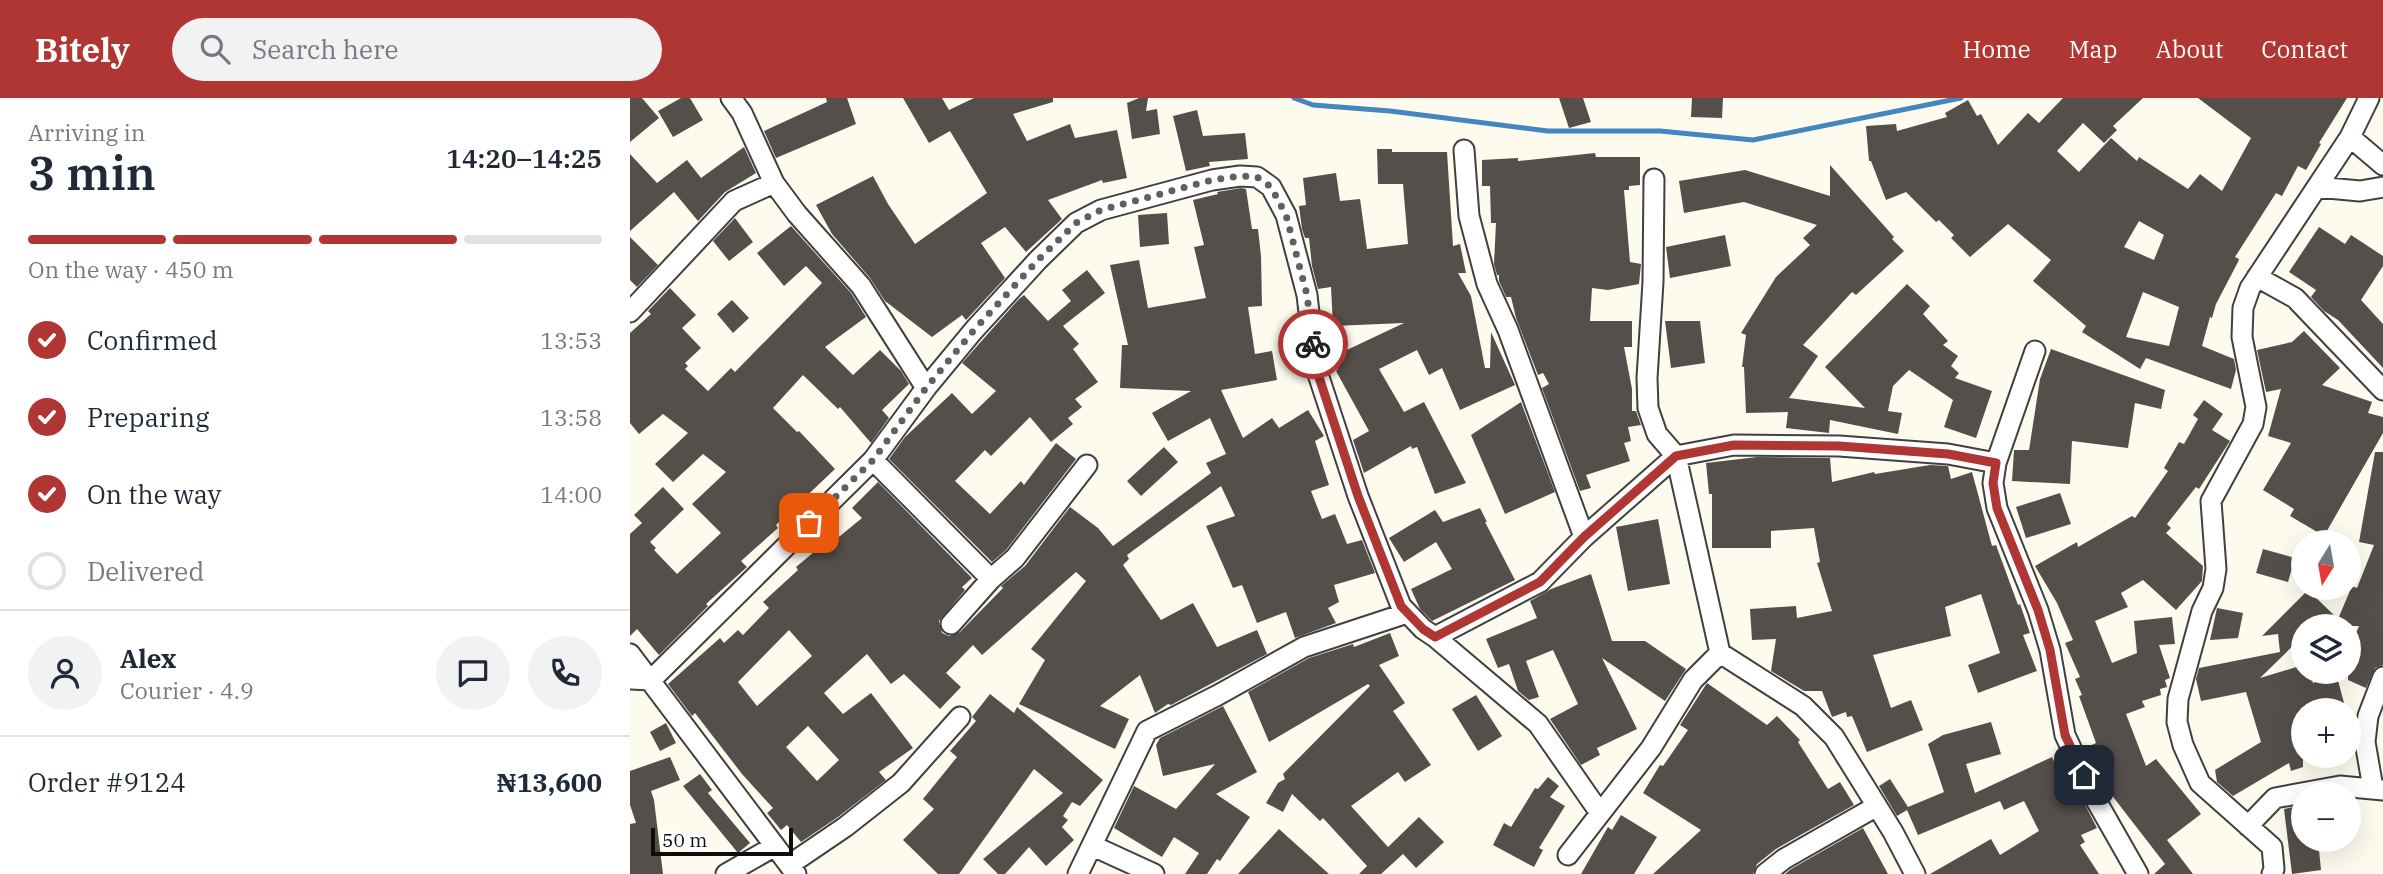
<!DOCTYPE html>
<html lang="en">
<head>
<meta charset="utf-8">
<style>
	:root { --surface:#fff; --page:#f2f2f3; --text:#1f2937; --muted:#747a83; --line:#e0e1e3; --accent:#af3632 }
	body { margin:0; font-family:"IBM Plex Serif",serif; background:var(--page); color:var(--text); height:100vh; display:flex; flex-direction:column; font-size:26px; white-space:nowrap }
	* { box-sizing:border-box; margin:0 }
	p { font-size:23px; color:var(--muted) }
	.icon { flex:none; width:38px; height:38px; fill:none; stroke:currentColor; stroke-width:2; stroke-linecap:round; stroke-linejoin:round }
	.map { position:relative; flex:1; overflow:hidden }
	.drawer { display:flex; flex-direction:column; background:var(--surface); width:630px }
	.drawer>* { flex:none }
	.needle { width:46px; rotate:191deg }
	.tools { position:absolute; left:1661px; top:432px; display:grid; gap:14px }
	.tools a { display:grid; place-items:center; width:70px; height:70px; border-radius:50%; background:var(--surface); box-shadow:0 7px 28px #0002; font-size:35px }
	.scale { position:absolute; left:21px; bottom:18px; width:142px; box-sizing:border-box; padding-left:7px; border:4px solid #0d0d0d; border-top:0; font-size:19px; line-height:24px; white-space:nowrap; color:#0d0d0d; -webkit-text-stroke:5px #fff; paint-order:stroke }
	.pin { position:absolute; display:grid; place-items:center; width:60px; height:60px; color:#fff; margin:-30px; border-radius:14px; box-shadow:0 4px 10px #0006 }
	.courier { position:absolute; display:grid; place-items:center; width:70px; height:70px; margin:-35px; border:5px solid #af3632; border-radius:50%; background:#fff; color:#222; box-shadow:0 2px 9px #0007 }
	.summary em { font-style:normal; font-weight:600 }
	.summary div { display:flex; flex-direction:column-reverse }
	.summary { display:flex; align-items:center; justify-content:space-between; height:119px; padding:0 28px }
	h1 { font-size:46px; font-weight:600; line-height:52px }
	.bar { display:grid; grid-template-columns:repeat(4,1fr); gap:10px 7px; align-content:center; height:84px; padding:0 28px }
	.bar i { height:9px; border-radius:5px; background:var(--line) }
	.bar .active { background:var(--accent) }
	.bar p { grid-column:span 4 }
	.line { display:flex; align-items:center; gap:18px; padding:0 28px; border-top:2px solid var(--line) }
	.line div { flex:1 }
	.round { display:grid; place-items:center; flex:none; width:74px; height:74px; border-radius:37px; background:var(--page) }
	ol { padding:0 28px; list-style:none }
	li { display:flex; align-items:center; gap:21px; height:77px }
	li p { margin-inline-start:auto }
	li .icon { padding:7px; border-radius:50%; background:var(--accent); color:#fff; stroke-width:4 }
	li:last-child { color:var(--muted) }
	li i { width:38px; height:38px; border:4px solid var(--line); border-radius:50% }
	header { display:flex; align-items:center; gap:42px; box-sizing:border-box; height:98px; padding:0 35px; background:var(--accent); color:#fff }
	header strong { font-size:33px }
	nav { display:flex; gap:38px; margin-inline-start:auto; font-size:24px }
	.search { width:490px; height:63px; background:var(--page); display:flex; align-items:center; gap:18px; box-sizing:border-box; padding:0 24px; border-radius:38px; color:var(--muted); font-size:26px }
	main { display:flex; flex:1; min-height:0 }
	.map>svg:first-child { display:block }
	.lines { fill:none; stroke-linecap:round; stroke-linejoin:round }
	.stream { stroke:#4586c0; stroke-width:5 }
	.building { fill:#544f4a; fill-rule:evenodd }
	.minor-casing { stroke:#404040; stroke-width:23 }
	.minor { stroke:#fff; stroke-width:19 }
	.done { stroke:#61605c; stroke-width:7; stroke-dasharray:0 12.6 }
	.route { stroke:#af3632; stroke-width:9 }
</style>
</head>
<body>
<header>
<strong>Bitely</strong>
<div class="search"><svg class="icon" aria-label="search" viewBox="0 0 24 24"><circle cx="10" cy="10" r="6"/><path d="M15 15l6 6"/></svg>Search here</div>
<nav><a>Home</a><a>Map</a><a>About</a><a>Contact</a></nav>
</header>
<main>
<section class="drawer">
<div class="summary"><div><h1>3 min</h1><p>Arriving in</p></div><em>14:20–14:25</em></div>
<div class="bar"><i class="active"></i><i class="active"></i><i class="active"></i><i></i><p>On the way · 450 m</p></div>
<ol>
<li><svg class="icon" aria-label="check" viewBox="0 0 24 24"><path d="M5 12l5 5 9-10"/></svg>Confirmed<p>13:53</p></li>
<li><svg class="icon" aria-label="check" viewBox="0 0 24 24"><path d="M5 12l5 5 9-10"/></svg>Preparing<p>13:58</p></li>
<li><svg class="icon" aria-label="check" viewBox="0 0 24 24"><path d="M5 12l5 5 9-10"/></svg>On the way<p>14:00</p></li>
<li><i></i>Delivered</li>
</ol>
<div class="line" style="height:126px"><a class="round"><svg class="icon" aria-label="person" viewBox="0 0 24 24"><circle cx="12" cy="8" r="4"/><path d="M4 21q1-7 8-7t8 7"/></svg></a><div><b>Alex</b><p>Courier · 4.9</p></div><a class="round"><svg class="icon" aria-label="chat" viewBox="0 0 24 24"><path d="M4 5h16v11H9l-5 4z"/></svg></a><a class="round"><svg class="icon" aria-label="phone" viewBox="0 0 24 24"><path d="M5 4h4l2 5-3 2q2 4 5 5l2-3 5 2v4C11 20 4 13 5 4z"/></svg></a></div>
<div class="line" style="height:91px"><div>Order #9124</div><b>₦13,600</b></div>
</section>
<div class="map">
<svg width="1753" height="776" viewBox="0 0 1753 776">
	<rect width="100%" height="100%" fill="#fdfbee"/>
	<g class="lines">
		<path class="stream" d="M664,0L683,7L760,13L918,33H1030L1123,42L1331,0"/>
	</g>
	<path class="building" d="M0,0H12L29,20L0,44Z
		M51,0H60L73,22L43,39L28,13Z
		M196,0H217L226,26L146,60L134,33L197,4Z
		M273,0H312L319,12L344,0H423V4L383,16L397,43L440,26L445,40L487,32L497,80L473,85L472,82L418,102L432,121L396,154L375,129L351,145L375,180L336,222L332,217L302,239L255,203L240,180L202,136L186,107L243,78L258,106L285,146L357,95L320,33L299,45Z
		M509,0H518L516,13L527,11L530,36L502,41L497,5Z
		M929,0H953L961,24L939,30Z
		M1062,0H1093L1092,20L1061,19Z
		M1433,0H1513L1483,28L1487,32L1474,45L1453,25L1427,53L1449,74L1481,40L1507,63L1509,59L1558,91L1570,76L1592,93L1621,40L1568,0H1717L1689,45L1691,46L1676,72L1668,68L1652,98L1646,95L1605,159L1609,161L1608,164L1586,206L1582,220L1580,219L1572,248L1604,261L1606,272L1601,291L1516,260L1510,271L1452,234L1456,228L1403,183L1421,162L1378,126L1340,159L1321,140L1324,137L1309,122L1306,124L1276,94L1256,102L1241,63H1239L1236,28L1266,26L1267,33L1317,19L1315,15L1338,2L1347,18L1351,16L1368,47L1398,15L1409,25ZM1509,123L1534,137L1524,162L1494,149ZM1513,194L1549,209L1539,248L1496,239Z
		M567,12L573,38L615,35L618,61L579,64L580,68L556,73L543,18Z
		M114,49L126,75L95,94L68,123L44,94L0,133V56L27,85L57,62L71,80Z
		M747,51H762V54H817L823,148L830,146L836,175H828L841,198L855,270H860L861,234L885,287L830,312L812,270L799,277L787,252L749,271L774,314L794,304L836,385L805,396L787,349L782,351L781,348L734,375L723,342L739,333L706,273L708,271L702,259L774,225L703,228L701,189L688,191L682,168L679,140H675L672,131L669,108L676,107L673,80L706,75L710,103L730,101L737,151L778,146L773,86H748Z
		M965,55L966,59H1010V87L999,88V92H994L1000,164L1011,166L1009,186L978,192L962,190L960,223H1002V249H994L1002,291V313H1006L1011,327L998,329L1001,343L994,345L1000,363L956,377L961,390L950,393L912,290L919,286L913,275L908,277L886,220L881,199H876L869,183V177H867L864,166L866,125H861L860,88H852V62L888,60V63Z
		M1200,67L1257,131L1264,139L1262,141L1274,153L1226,197L1222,194L1173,247L1188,258L1159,300L1235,310L1195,269L1277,186L1300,208L1293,216L1318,243L1313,247L1328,258L1321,268L1329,275L1325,280L1362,293L1346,340L1314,329L1323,302L1279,272L1263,288L1258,313L1272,315L1268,336L1200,322L1199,335L1156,330L1158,314L1116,315L1114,269H1112L1116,237L1111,235L1146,179L1180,147L1173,140L1187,127L1114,104L1054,115L1049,83L1115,72L1200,98Z
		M611,90L616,91L622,131H628L631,158L632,208L618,209L625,256L642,253L647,282L591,292L613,340L642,320L649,330L678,312L694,338L685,343L699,387L681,393L692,421L705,416L717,446L732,442L745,475L704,487L709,504L698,510L706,525L665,540L656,514L627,525L612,487L603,490L576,428L605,418L591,388L497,457L499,461L493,467L531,522L563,505L587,549L627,532L637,556L541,607L538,606L525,615L510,577L470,608L499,621L485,651L389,606L415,562L401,551L456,483L446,474L352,557L343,547L316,575L331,589L310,611L274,576L261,586L237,556L194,595L213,616L241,595L283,650L249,674L256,682L208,719L171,744L157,727L151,732L137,715L143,710L112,676L65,615L62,618L38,586L90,540L94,545L108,532L113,537L139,510L133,504L168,472L166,469L190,449L193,452L232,420L222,410L248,384L342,480L332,489L335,492L309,523L312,535L319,538L330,534L373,490L371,488L395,468L440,409L468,430L483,448L581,375L576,365L596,356L580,320L538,343L522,315L561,293L490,290L492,247H498L480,167L509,162L518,210L576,200L564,149L574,147L563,102L588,96L587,94ZM159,532L182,558L127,608L108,584ZM178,628L209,662L187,683L156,649Z
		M537,115L539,146L510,149L508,117Z
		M105,120L123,144L99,163L83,143Z
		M161,128L221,195L236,219L195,249L223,277L250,252L271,273L279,286L252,312L259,320L241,345L210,309L208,311L173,277L143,310L167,334L169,333L205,371L146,427L148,430L111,463L117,469L76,506L78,508L29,557L7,531L0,538V436L12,425L4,417L33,389L54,411L20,444L26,450L24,452L47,476L91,435L62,406L96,374L73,356L43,384L25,366L58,335L33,316L9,336L0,325V235L21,216L18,213L40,190L66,217L52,230L71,250L55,265L58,268L55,271L78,293L101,270L105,274L192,185L176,168L154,188L127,155Z
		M1689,129L1715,146L1721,137L1753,158V168L1731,202L1753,226V270L1708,222L1694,213L1681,199L1686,192L1659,174Z
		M1095,137L1101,168L1040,180L1036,149Z
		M0,139L28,167L7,189L0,182Z
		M457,172L475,195L433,228L449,246L443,251L468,284L445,301L452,309L438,320L443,326L421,344L400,319L361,358L355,352L325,383L360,416L391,383L394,387L426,345L446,361L376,452L362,464L259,361L275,339L322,295L342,316L366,293L332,265L389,201L394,197L418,223L441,203L432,192Z
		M102,202L119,220L103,235L87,216Z
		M1035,223H1070L1075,265L1041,270Z
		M1674,233L1710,270L1692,287L1742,304L1738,315L1753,319V335L1694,438L1660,418L1664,411L1633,392L1661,345L1638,338L1651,291L1636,294L1627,252L1662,244Z
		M1421,251L1535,292L1531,311L1505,305L1498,350L1442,343L1440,386L1382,383L1384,352H1399L1410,281Z
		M1574,302L1593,316L1582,332L1600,343L1569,391L1566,389L1537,426L1541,430L1536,435L1573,468L1572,483L1546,512L1513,482L1491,495L1498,509L1465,523L1482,565L1507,555L1504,523L1542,519L1545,546L1529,547L1540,580L1535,582L1537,589L1530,591L1531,597L1512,603L1515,609L1496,616L1516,668L1526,661L1571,716L1537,742L1563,776H1524L1535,766L1470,682L1457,649L1466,645L1449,598L1452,597L1445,581L1450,579L1435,545L1443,542L1427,505L1405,468L1447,444L1448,449L1502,418L1505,420L1538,373L1534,370L1549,344L1554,346L1568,321L1563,317Z
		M891,304L925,394L875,416L841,337Z
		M534,349L548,364L511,398L497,383Z
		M1745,354H1753V567L1745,570L1736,590L1718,582V554L1729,528H1673V538L1630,580L1673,567V574H1680L1683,585L1706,575L1714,605L1697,612H1673V669L1661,673L1659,665L1603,698L1587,684L1585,672L1631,644L1616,594L1571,603L1566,581L1569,570L1650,554L1648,536L1632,538L1678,492L1708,521L1722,488L1727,490L1744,447L1729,444Z
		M1127,359L1200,360L1202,384L1244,374L1245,376L1300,367L1318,368L1321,381L1342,374L1362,448L1366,447L1388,507L1390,506L1400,535L1393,537L1407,573L1348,595L1338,567L1370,555L1351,496L1315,509L1321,538L1243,557L1261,610L1281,602L1293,632L1237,654L1222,618L1217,619L1216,614L1202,619L1192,593H1174L1141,573L1146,541L1122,542L1120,511L1166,508L1167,520L1202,513L1187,465L1190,464L1184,430L1141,433V450H1082V396H1079L1076,365Z
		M1430,395L1441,426L1396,440L1386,409Z
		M850,410L857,424H855L885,482L802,523L790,511L781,491L822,471L806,444L774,464L759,440L805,412L813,424Z
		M1028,421L1040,486L998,493L986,429Z
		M1633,451L1665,460L1658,484L1626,475Z
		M961,476L982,543H1015L1056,571L1035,603L972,560L1007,631L967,650L970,657L951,667L920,621L948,606L923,552L896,563L909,599L899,602L888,593L879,566L868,570L856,541L907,520L900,503L921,491Z
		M1587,510L1613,515L1608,540L1580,542Z
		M760,535L769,558L749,567L775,605L763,613L801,667L775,684L768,674L721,708L758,749L789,719L814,744L786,770L773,756L751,776H729L737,768L693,720L690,723L662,696L653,714L636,705L648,685L655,681L653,676L740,588L738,586L639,644L618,594L679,560L723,546L724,549Z
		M1077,585L1137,627L1147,618L1170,642L1168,644L1198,691L1210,684L1224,707L1146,751L1127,766L1123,776H1023L1071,732L1013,695L1030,667L1033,668L1058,632L1050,627Z
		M360,596L384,615L387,609L473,682L450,708L442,704L433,718L438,722L432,729L444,742L416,768L399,749L375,776H368L353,761L433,695L404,671L329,776H308L273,742L304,711L293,701L327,659L320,653L346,623L342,619Z
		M846,597L872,638L848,653L822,611Z
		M593,608L627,674L586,696L620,719L590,763L587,761L577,776H555L569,755L544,739L532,759L484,730L504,688L546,711L585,666L533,678L526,647L530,640Z
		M1361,624L1371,656L1336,666L1345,695L1422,659L1438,695L1443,693L1449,707L1454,705L1467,730L1451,737L1455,744L1450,747L1469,776H1300L1361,741L1370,757L1409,733L1394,703L1374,712L1370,703L1288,737L1277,712L1267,718L1249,688L1260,681L1278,709L1314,694L1298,646L1313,637Z
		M36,625L46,645L30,653L20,634Z
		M40,659L50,682L21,693L24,702L33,776H0V726L6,725L0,707V673Z
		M70,676L82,692L78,695L120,745L108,755L53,688Z
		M918,679L929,688L920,699L935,708L909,750L913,752L904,769L863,747L874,725L881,729L905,690L908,691Z
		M1673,707V742H1688L1691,772L1662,776L1654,711Z
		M991,717L1027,739L1004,776H951L978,729L982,732Z
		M1233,730L1258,776H1155L1161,771Z
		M649,731L699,776H608Z"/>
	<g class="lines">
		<g class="minor-casing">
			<path id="minor" d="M101,0L112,15L144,85L167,116L231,188L296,290
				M1720,39L1753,67
				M834,52L839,118L857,186L878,232L954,439
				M1024,81L1023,184L1017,280L1018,310L1027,336L1046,358L1090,555L1173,608L1204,639L1263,734L1285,776
				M1687,89L1730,93L1753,89
				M1627,179L1665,200L1753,292
				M0,214L104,103L144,85
				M1405,253L1366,365L1363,385L1367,410L1408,512L1420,552L1435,637L1463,697L1508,776
				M243,362L361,481
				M321,526L361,481L385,460L457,367
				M805,539L910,484L954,439L1046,358L1104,347L1209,348L1318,356L1366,365
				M0,556L166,776
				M0,581L21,582L243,362L296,290L344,232L408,162L446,125L471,112L582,82L610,78L627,79L641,89L656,117L677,197L685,267L728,398L771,508L793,531L805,539L908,626L970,715
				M1743,690L1735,644L1738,618L1753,579
				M1618,728L1645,700L1710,688L1753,692
				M463,748L524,776
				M938,757L1021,650L1063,582L1090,555
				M159,767L215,729L271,685L330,619
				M96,776L145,748
				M448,776L517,633L588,597L674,549L777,515
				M1135,776L1154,761L1247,708
				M1642,776L1644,771L1642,749L1570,685L1553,647L1547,624L1548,601L1572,513L1583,490L1586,471L1581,403L1623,326L1626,309L1612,239L1613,210L1620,190L1720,39L1739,0"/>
		</g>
		<use href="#minor" class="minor"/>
	</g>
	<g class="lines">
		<path class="done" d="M179,425L243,362L296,290L344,232L408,162L446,125L471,112L582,82L610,78L627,79L641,89L656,117L677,197L683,246"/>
		<path class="route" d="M683,246L685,267L728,398L771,508L793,531L805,539L910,484L954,439L1046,358L1104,347L1209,348L1318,356L1366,365L1363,385L1367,410L1408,512L1420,552L1435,637L1454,677"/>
	</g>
</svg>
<div class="tools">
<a><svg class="needle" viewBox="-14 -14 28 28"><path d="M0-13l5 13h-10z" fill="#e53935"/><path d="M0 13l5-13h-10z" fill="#747a83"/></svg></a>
<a><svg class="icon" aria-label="layers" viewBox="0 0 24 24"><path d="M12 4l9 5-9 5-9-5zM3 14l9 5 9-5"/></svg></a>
<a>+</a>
<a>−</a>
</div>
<div class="scale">50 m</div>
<div class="pin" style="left:179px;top:425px;background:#ea580c"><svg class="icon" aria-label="bag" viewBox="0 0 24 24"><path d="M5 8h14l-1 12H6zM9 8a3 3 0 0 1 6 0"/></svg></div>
<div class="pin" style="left:1454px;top:677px;background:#1f2937"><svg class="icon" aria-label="home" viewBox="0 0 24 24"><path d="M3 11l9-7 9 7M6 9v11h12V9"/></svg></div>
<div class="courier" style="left:683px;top:246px"><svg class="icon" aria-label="bike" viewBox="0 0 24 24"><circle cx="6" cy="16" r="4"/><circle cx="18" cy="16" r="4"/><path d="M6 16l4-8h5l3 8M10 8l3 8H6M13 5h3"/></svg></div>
</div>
</main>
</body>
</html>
